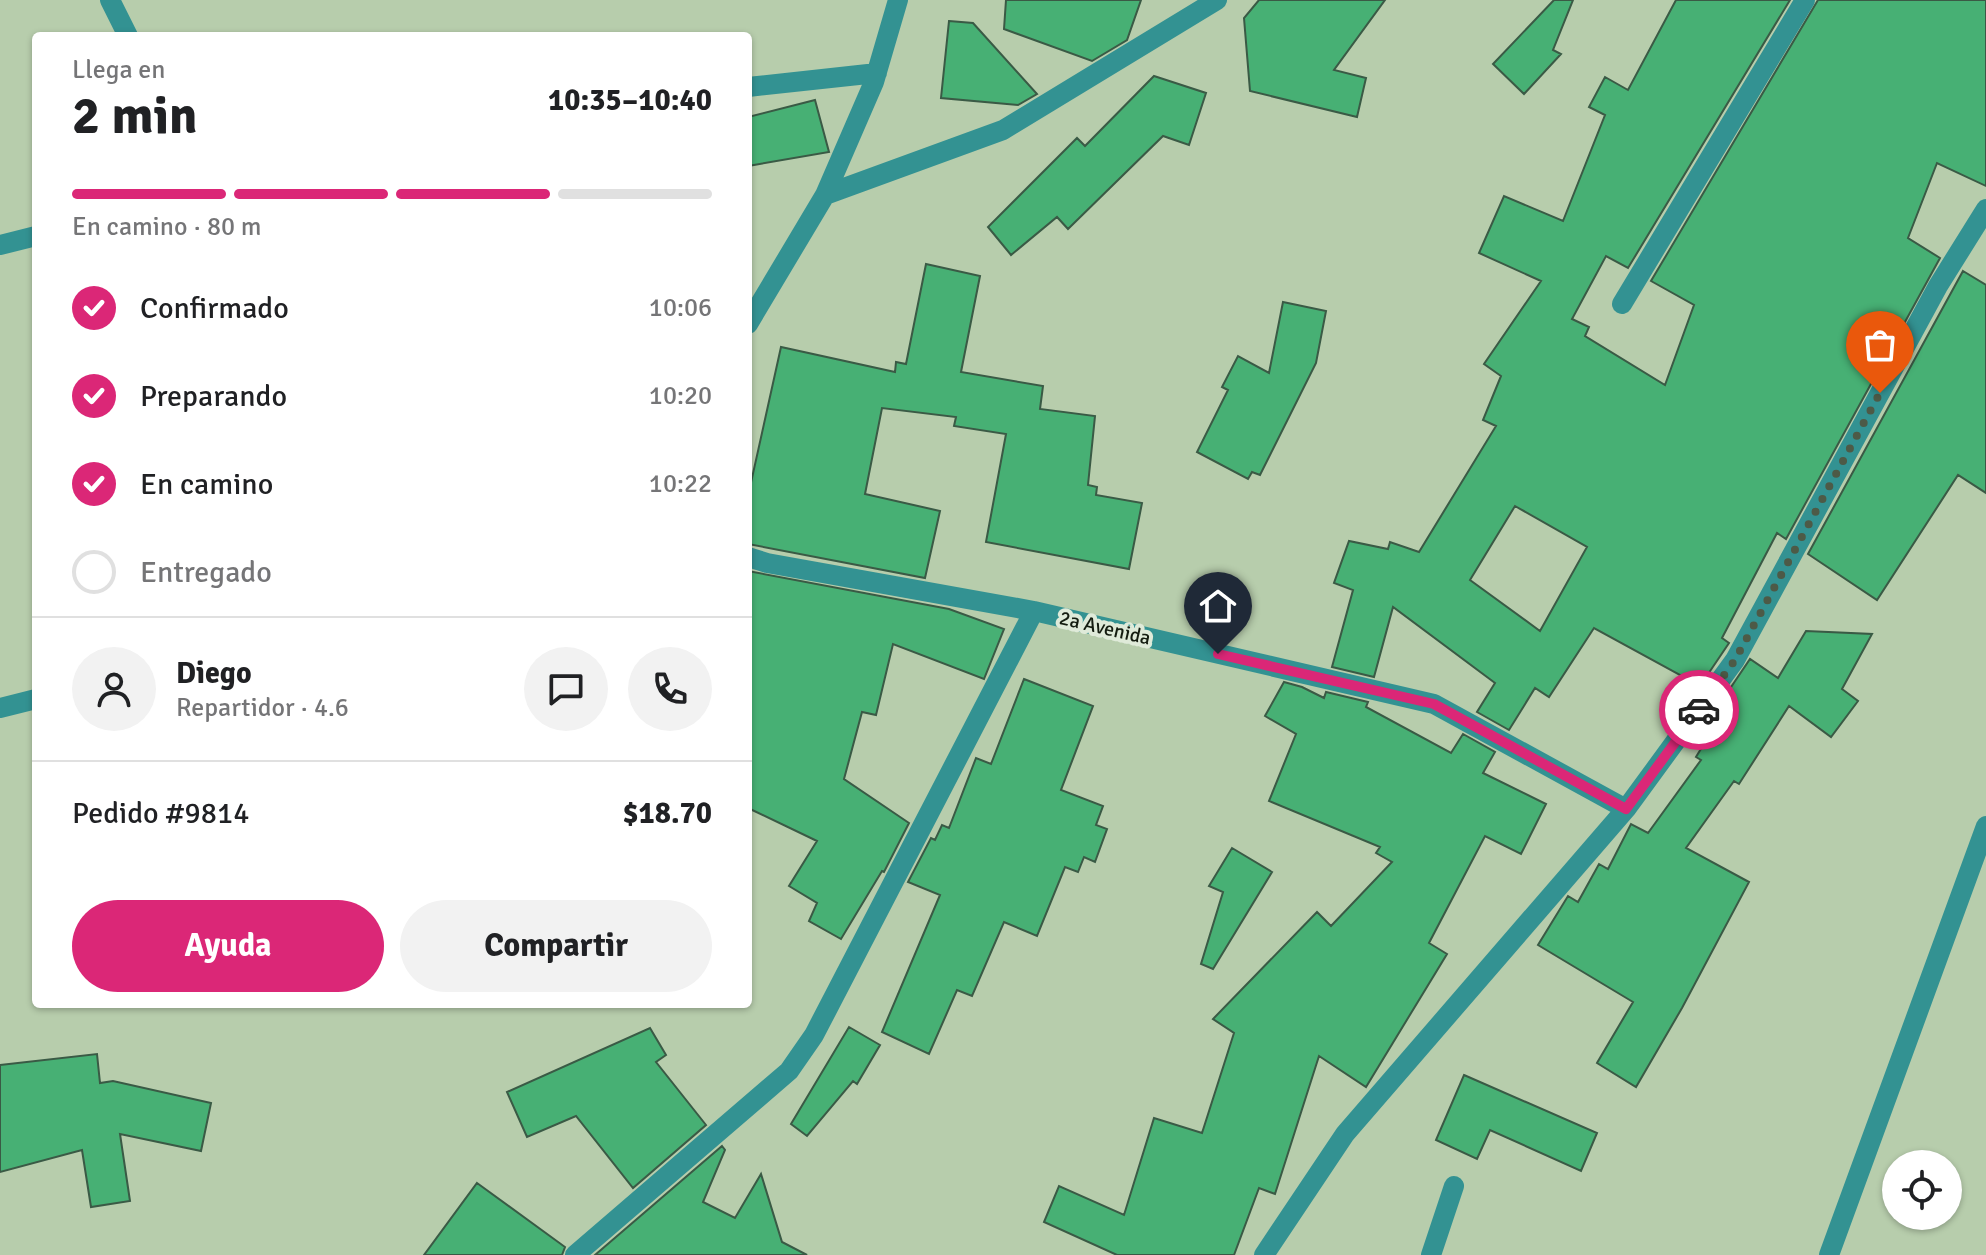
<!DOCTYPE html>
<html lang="es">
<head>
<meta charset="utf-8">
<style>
	:root { --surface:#fff; --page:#f2f2f2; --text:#202124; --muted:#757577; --line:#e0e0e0; --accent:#db2777 }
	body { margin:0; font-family:Signika,sans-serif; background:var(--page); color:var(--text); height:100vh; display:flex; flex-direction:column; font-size:30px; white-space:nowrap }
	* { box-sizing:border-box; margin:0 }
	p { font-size:26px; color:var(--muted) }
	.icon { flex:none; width:44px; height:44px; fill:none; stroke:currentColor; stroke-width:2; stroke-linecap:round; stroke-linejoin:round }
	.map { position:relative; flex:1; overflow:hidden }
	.side { position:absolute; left:32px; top:32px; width:720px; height:976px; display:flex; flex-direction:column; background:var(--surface); border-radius:8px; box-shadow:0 2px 6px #0004 }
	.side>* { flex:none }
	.controls { position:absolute; left:1882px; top:1150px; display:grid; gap:16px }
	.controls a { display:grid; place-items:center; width:80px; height:80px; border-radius:50%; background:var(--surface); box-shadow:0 2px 6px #0004; font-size:40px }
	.pin { position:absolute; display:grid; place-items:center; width:68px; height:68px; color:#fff; margin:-82px -34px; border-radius:50% 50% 50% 0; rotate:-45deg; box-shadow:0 0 8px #0007 }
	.pin .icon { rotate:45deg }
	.courier { position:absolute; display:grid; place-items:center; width:80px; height:80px; margin:-40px; border:6px solid #db2777; border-radius:50%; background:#fff; color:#222; box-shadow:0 2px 10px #0007 }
	.summary em { font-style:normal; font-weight:800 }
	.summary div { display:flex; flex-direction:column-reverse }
	.summary { display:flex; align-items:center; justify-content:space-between; height:136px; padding:0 40px }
	h1 { font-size:52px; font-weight:800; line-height:60px }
	.bar { display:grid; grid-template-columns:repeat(4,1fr); gap:12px 8px; align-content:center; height:96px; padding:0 40px }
	.bar i { height:10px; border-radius:6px; background:var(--line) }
	.bar .current { background:var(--accent) }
	.bar p { grid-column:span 4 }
	.line { display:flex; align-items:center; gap:20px; padding:0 40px; border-top:2px solid var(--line) }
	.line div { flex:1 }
	.round { display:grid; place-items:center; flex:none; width:84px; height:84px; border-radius:42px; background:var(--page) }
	ol { padding:0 40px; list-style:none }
	li { display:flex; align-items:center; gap:24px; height:88px }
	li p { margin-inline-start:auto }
	li .icon { padding:8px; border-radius:50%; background:var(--accent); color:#fff; stroke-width:4 }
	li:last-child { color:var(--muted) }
	li i { width:44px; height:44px; border:4px solid var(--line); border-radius:50% }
	.button { display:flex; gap:16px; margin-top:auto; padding:16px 40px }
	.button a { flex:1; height:92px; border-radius:48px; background:var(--accent); color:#fff; font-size:32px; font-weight:800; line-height:92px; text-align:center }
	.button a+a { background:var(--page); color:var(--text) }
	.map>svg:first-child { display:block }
	.building { fill:#47b074; stroke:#3a5a45; stroke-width:2; fill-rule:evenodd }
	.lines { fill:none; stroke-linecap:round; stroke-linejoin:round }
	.minor { stroke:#339292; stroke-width:20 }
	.done { stroke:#4d5a47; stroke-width:8; stroke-dasharray:0 14.4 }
	.route { stroke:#db2777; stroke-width:10 }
	.labels { text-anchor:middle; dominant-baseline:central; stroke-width:8; stroke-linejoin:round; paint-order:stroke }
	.street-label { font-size:20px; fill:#141c10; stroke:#dfead9 }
</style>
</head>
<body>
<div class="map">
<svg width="1986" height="1255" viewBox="0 0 1986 1255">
	<rect width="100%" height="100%" fill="#b7cdac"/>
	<path class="building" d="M1006,0H1141L1127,40L1092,61L1004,29Z
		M1259,0H1385L1334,70L1366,78L1357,117L1250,91L1244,18Z
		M1554,0H1573L1553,50L1561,54L1524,94L1493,64Z
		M1676,0H1790L1628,268L1606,256L1572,319L1589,327L1585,336L1665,385L1694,305L1651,281L1818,0H1986V186L1937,163L1908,238L1940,258L1786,539L1777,533L1722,638L1729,643L1700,686L1594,628L1549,697L1535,688L1509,730L1477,712L1495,683L1393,607L1374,677L1332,667L1353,590L1334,583L1349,541L1388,549L1390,542L1419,552L1496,426L1483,420L1501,376L1484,364L1541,281L1479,253L1504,196L1563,221L1605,115L1589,107L1605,77L1628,90ZM1515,506L1587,547L1540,631L1470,580Z
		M949,21L973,23L1037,94L1018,105L941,98Z
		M1154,76L1206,93L1189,145L1163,136L1068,229L1057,217L1011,255L988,227L1077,138L1085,146Z
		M815,100L829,152L748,166V117Z
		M926,264L980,276L961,372L1043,386L1040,409L1095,416L1088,485L1097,487L1096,495L1142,503L1129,569L986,542L1006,434L954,426L956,417L882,408L865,494L940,511L925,578L748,544V496L781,347L895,372L896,362L906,364Z
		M1963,271L1986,285V493L1958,475L1877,600L1808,554Z
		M1283,302L1326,311L1316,363L1260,475L1252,472L1248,479L1197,452L1228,390L1222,387L1238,356L1269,373Z
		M748,571L949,609L1004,629L984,679L893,644L876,715L862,712L844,779L909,823L884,872L882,871L841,939L809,921L817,903L789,886L817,841L748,808Z
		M1806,631L1872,634L1842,689L1858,701L1831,737L1789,706L1739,784L1734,781L1686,848L1749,882L1682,1008L1636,1087L1597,1063L1633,1002L1538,945L1568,896L1578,902L1599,864L1608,869L1631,824L1648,833L1701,760L1696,757L1729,703L1723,699L1750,659L1778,678Z
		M1024,679L1093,706L1061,790L1103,806L1096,825L1107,829L1095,862L1084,857L1078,872L1065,867L1037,936L1004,922L972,996L957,990L929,1054L882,1032L940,895L908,882L931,838L935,840L942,825L949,828L976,758L991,764Z
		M1284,682L1302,687L1324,698L1326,692L1368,702L1366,707L1451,753L1463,734L1495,752L1483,773L1546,804L1521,854L1485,836L1429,943L1447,954L1366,1087L1319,1056L1275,1194L1259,1188L1234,1255H1117L1044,1222L1059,1186L1124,1215L1154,1118L1202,1133L1234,1033L1213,1019L1317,912L1331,926L1392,862L1376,853L1380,847L1269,801L1296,734L1265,716Z
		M1232,848L1272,872L1213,969L1201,964L1223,892L1209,886Z
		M849,1027L880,1045L857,1084L853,1081L807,1136L791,1124Z
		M650,1028L666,1055L656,1062L706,1125L633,1188L576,1116L527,1137L507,1092Z
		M97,1054L100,1083L113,1081L211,1103L201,1151L120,1134L130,1201L91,1207L82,1150L0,1172V1065Z
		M1464,1075L1597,1133L1581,1171L1490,1130L1477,1159L1436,1140Z
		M722,1146L725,1150L703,1202L735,1218L761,1174L782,1242L807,1255H595Z
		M477,1183L565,1247L562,1255H424Z"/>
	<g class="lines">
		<path class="minor" d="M110,0L128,36
			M748,87L877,73
			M825,195L1003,130L1217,0
			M0,245L36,236
			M1622,304L1805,0
			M748,324L825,195L874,82L898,0
			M748,557L767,563L1034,611L1434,704L1626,809
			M0,708L36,699
			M575,1255L789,1071L814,1035L1034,611
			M1264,1255L1345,1134L1626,809L1735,660L1938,286L1986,209
			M1431,1255L1454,1186
			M1829,1255L1986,826"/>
	</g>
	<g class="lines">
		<path class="done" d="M1699,710L1735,660L1880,393"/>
		<path class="route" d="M1218,654L1434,704L1626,809L1699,710"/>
	</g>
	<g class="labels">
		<g class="street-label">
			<text transform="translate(1105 628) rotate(13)">2a Avenida</text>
		</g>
	</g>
</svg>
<div class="controls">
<a><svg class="icon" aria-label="locate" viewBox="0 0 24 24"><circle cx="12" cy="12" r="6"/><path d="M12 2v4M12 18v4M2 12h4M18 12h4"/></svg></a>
</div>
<div class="pin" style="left:1880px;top:393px;background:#ea580c"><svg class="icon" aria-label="bag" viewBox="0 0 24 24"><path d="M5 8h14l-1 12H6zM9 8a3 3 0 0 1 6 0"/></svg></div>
<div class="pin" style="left:1218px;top:654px;background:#1f2937"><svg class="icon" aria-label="home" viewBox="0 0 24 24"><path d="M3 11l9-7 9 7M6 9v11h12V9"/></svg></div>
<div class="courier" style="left:1699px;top:710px"><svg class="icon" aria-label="car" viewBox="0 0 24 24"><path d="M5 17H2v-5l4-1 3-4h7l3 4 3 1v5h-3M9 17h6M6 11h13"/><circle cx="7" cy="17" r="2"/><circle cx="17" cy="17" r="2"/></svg></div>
<section class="side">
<div class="summary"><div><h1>2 min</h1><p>Llega en</p></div><em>10:35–10:40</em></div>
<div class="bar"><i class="current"></i><i class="current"></i><i class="current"></i><i></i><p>En camino · 80 m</p></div>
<ol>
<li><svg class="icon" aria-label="check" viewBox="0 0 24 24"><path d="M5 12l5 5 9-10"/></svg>Confirmado<p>10:06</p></li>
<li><svg class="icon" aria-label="check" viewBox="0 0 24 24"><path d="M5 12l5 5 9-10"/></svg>Preparando<p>10:20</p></li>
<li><svg class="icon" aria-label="check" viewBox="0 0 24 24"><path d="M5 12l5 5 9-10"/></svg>En camino<p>10:22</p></li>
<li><i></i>Entregado</li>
</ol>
<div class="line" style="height:144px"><a class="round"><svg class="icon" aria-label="person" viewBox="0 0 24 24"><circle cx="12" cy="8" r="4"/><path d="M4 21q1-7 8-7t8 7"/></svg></a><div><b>Diego</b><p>Repartidor · 4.6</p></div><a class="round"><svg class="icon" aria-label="chat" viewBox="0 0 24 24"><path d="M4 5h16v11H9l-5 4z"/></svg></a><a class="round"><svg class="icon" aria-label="phone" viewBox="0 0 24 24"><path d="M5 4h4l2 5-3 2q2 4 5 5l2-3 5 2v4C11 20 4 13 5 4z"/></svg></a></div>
<div class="line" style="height:104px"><div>Pedido #9814</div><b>$18.70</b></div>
<div class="button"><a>Ayuda</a><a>Compartir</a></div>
</section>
</div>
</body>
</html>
